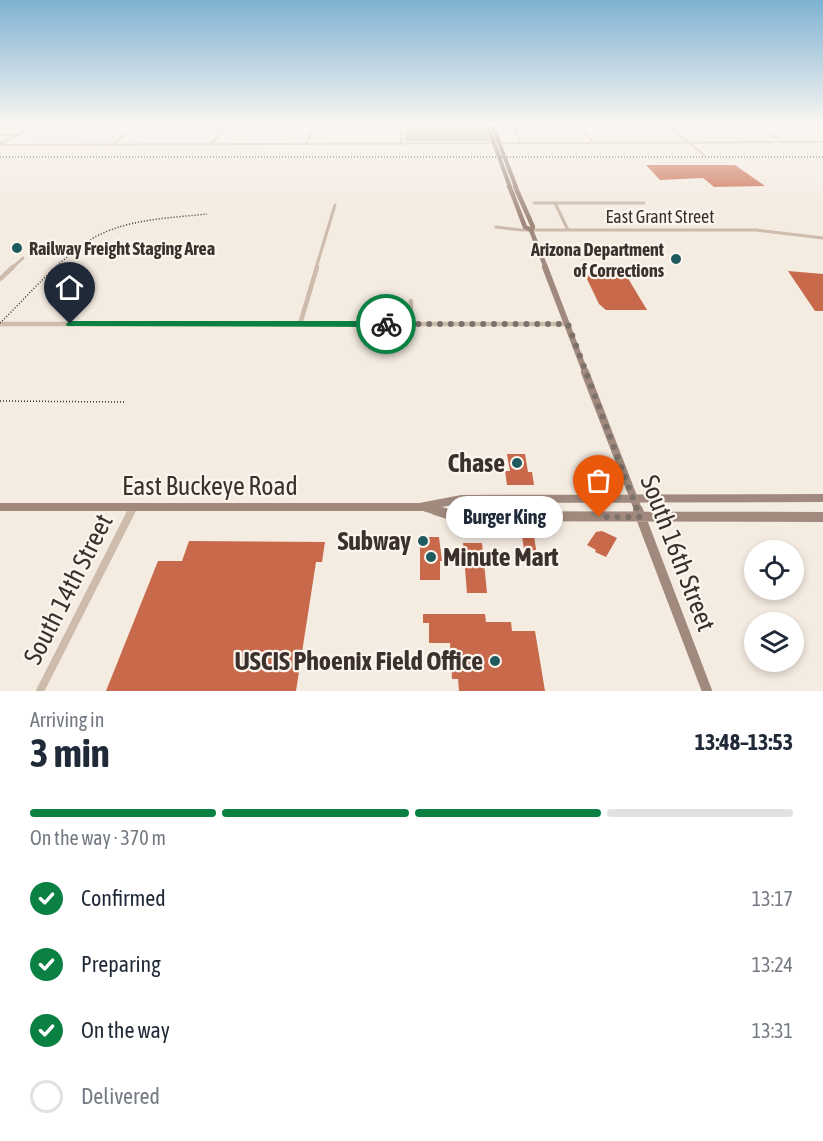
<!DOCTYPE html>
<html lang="en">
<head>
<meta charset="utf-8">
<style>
	:root { --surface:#fff; --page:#f6f6f7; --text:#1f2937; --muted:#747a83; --line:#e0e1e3; --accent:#0b8043 }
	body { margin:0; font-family:"Asap Condensed",sans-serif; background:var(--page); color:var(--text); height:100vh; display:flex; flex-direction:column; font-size:22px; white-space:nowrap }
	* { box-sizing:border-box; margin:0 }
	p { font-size:20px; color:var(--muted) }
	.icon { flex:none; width:33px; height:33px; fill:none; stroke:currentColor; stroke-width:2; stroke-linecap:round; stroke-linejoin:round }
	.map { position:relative; height:691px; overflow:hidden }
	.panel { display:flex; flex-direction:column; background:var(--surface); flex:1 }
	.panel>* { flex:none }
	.tools { position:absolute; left:744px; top:540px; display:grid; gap:12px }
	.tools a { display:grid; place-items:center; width:60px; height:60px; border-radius:50%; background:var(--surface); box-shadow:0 3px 9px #0003; font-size:30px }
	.pin { position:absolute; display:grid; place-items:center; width:51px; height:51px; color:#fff; margin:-62px -26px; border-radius:50% 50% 50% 0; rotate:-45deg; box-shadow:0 0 6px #0007 }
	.pin .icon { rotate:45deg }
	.courier { position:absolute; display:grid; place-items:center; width:60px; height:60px; margin:-30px; border:4px solid #0b8043; border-radius:50%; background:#fff; color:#222; box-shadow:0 2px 8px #0007 }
	.bubble { position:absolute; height:42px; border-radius:21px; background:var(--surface); box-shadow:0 3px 9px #0003; font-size:20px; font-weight:700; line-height:42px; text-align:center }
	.headline em { font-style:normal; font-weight:700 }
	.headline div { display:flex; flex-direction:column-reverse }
	.headline { display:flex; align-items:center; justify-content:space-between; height:102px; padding:0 30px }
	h1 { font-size:39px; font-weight:700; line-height:45px }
	.bar { display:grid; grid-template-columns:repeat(4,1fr); gap:9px 6px; align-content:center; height:72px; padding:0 30px }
	.bar i { height:8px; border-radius:4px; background:var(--line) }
	.bar .selected { background:var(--accent) }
	.bar p { grid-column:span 4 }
	ol { padding:0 30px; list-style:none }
	li { display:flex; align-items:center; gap:18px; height:66px }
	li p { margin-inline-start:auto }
	li .icon { padding:6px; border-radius:50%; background:var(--accent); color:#fff; stroke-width:4 }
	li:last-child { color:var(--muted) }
	li i { width:33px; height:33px; border:3px solid var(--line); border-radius:50% }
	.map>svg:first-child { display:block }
	.green { fill:#b8c4a0 }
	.building { fill:#c8694b }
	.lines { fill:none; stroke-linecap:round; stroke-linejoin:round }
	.minor-far4 { stroke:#cdbbac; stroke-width:2 }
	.minor-far3 { stroke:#cdbbac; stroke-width:3 }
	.minor-far2 { stroke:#cdbbac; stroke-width:4.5 }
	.minor-far1 { stroke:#cdbbac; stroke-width:5 }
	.minor { stroke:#cdbbac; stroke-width:8 }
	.secondary-far3 { stroke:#a18a7d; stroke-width:4.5 }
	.secondary-far2 { stroke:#a18a7d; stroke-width:6 }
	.secondary-far1 { stroke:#a18a7d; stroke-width:8 }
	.secondary { stroke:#a18a7d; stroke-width:10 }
	.rail { stroke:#3b302b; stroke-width:1.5; stroke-dasharray:1 2; stroke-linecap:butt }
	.secondary-bridge-far1 { stroke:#a18a7d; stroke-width:4 }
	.secondary-bridge { stroke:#a18a7d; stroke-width:4.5 }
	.route { fill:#0b8043 }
	.done { stroke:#7c716b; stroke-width:6; stroke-dasharray:0 10.8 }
	.poi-dot { fill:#1f5a5e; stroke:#fbf5ee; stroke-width:2 }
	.labels { text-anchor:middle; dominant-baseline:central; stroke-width:4.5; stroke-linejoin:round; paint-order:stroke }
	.far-street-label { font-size:18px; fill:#3b302b; stroke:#fbf5ee }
	.far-poi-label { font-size:18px; font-weight:bold; fill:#3b302b; stroke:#fbf5ee; text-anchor:start }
	.near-poi-label { font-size:26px; font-weight:bold; fill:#3b302b; stroke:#fbf5ee; text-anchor:end }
	.near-street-label { font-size:26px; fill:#3b302b; stroke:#fbf5ee }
</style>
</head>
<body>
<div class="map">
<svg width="823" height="691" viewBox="0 0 823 691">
	<rect width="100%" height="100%" fill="#f4ebe1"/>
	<path class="green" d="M405,124H485L490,141H405Z"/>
	<path class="building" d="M646,165H735L765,186L714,187L703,178L660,180Z
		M788,271L823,274V311H815Z
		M589,274L626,275L647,310H606L599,304L587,279Z
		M507,454H525L528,472H532L534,485H507L505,471H510Z
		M521,529H533L537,556H532L531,549H524Z
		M602,531L617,538L606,557L595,552L596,550L587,545L596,532Z
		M420,537H439L442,561H440V580H420Z
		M189,541L325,542L322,562H316L296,691H106L158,561H182Z
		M463,543H482L487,593H467Z
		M423,614H485L486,622H511L512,631H535L545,691H459L458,679H452L450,643H429V623H423Z"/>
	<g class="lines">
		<path class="minor-far4" d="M580,126L593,142
			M499,127H823
			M513,127L520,142
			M758,127L782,141
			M135,128L314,127
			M671,128L704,155
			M0,135H15
			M307,142L316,124
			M401,142L402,124
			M114,143L140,124
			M212,143L226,127
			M0,144L37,124
			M0,145L823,142"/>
		<path class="minor-far3" d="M534,203H644
			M555,203L568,230
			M496,227L521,230H756L823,238
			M12,268L23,258
			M316,268L335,205"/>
		<path class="minor-far2" d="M0,279L13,267
			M0,324H567
			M300,324L317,267
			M410,324L411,301"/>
		<path class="minor-far1" d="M132,512L134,507"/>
		<path class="minor" d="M40,691L132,510"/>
		<path class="secondary-far3" d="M512,193L525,227L531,230
			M518,193L533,227L531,230L546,268"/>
		<path class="secondary-far2" d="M545,267L586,374"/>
		<path class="secondary-far1" d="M585,372L639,512
			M0,507H420L462,499L823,498
			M423,507L440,512"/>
		<path class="secondary" d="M435,510L454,516L823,517
			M638,510L707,691"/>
		<path class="rail" d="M0,157H823
			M0,323C30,294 59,258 95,237C128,219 170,218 207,214
			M0,401L124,402"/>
		<path class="secondary-bridge-far1" d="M487,124L510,187
			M492,124L516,187"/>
		<path class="secondary-bridge" d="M509,186L512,193
			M515,186L518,193"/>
	</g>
	<linearGradient id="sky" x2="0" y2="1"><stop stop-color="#7eb2d2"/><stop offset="0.56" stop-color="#faf6f2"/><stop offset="1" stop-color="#faf6f2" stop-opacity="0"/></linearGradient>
	<rect width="823" height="221" fill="url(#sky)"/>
	<path class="route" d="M70,321H386L390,324L386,327L67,326L66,324Z"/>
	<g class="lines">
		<path class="done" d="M386,324H568L640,517H599"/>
	</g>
	<g class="poi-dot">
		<circle cx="17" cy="248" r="6"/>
		<circle cx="676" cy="259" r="6"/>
		<circle cx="517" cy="463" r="6"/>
		<circle cx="423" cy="541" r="6"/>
		<circle cx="431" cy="557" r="6"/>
		<circle cx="495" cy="661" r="6"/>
	</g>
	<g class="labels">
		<g class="far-street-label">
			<text x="660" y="216">East Grant Street</text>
		</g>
		<g class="far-poi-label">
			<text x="29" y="248">Railway Freight Staging Area</text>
			<text x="664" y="249" text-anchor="end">Arizona Department<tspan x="664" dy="21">of Corrections</tspan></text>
		</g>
		<g class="near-poi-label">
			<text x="505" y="463">Chase</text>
			<text x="411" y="541">Subway</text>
			<text x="443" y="557" text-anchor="start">Minute Mart</text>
			<text x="483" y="661">USCIS Phoenix Field Office</text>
		</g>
		<g class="near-street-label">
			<text x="210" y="486">East Buckeye Road</text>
			<text transform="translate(678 553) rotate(69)">South 16th Street</text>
			<text transform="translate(68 589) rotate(-63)">South 14th Street</text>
		</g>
	</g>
</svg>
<div class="tools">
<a><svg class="icon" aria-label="locate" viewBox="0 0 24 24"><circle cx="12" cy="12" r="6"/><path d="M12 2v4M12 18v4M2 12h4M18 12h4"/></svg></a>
<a><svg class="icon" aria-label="layers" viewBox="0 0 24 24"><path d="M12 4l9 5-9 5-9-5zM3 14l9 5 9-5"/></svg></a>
</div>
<div class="pin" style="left:599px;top:517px;background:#ea580c"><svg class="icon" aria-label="bag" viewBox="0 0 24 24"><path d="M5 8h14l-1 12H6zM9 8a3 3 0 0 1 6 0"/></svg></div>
<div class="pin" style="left:70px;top:324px;background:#1f2937"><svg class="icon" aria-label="home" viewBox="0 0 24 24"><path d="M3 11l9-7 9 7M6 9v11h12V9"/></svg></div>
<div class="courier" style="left:386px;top:324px"><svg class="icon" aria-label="bike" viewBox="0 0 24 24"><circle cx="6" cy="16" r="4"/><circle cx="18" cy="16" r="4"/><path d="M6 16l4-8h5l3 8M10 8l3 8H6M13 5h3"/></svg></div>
<div class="bubble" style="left:446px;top:496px;width:117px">Burger King</div>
</div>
<section class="panel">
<div class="headline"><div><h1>3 min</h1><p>Arriving in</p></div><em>13:48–13:53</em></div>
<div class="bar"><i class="selected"></i><i class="selected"></i><i class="selected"></i><i></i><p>On the way · 370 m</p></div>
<ol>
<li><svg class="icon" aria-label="check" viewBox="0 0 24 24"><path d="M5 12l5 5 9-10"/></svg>Confirmed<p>13:17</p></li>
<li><svg class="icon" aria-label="check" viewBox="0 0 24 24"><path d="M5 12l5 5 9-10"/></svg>Preparing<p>13:24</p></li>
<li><svg class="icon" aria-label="check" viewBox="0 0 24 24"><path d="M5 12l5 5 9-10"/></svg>On the way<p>13:31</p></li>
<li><i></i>Delivered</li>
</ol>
</section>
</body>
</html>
